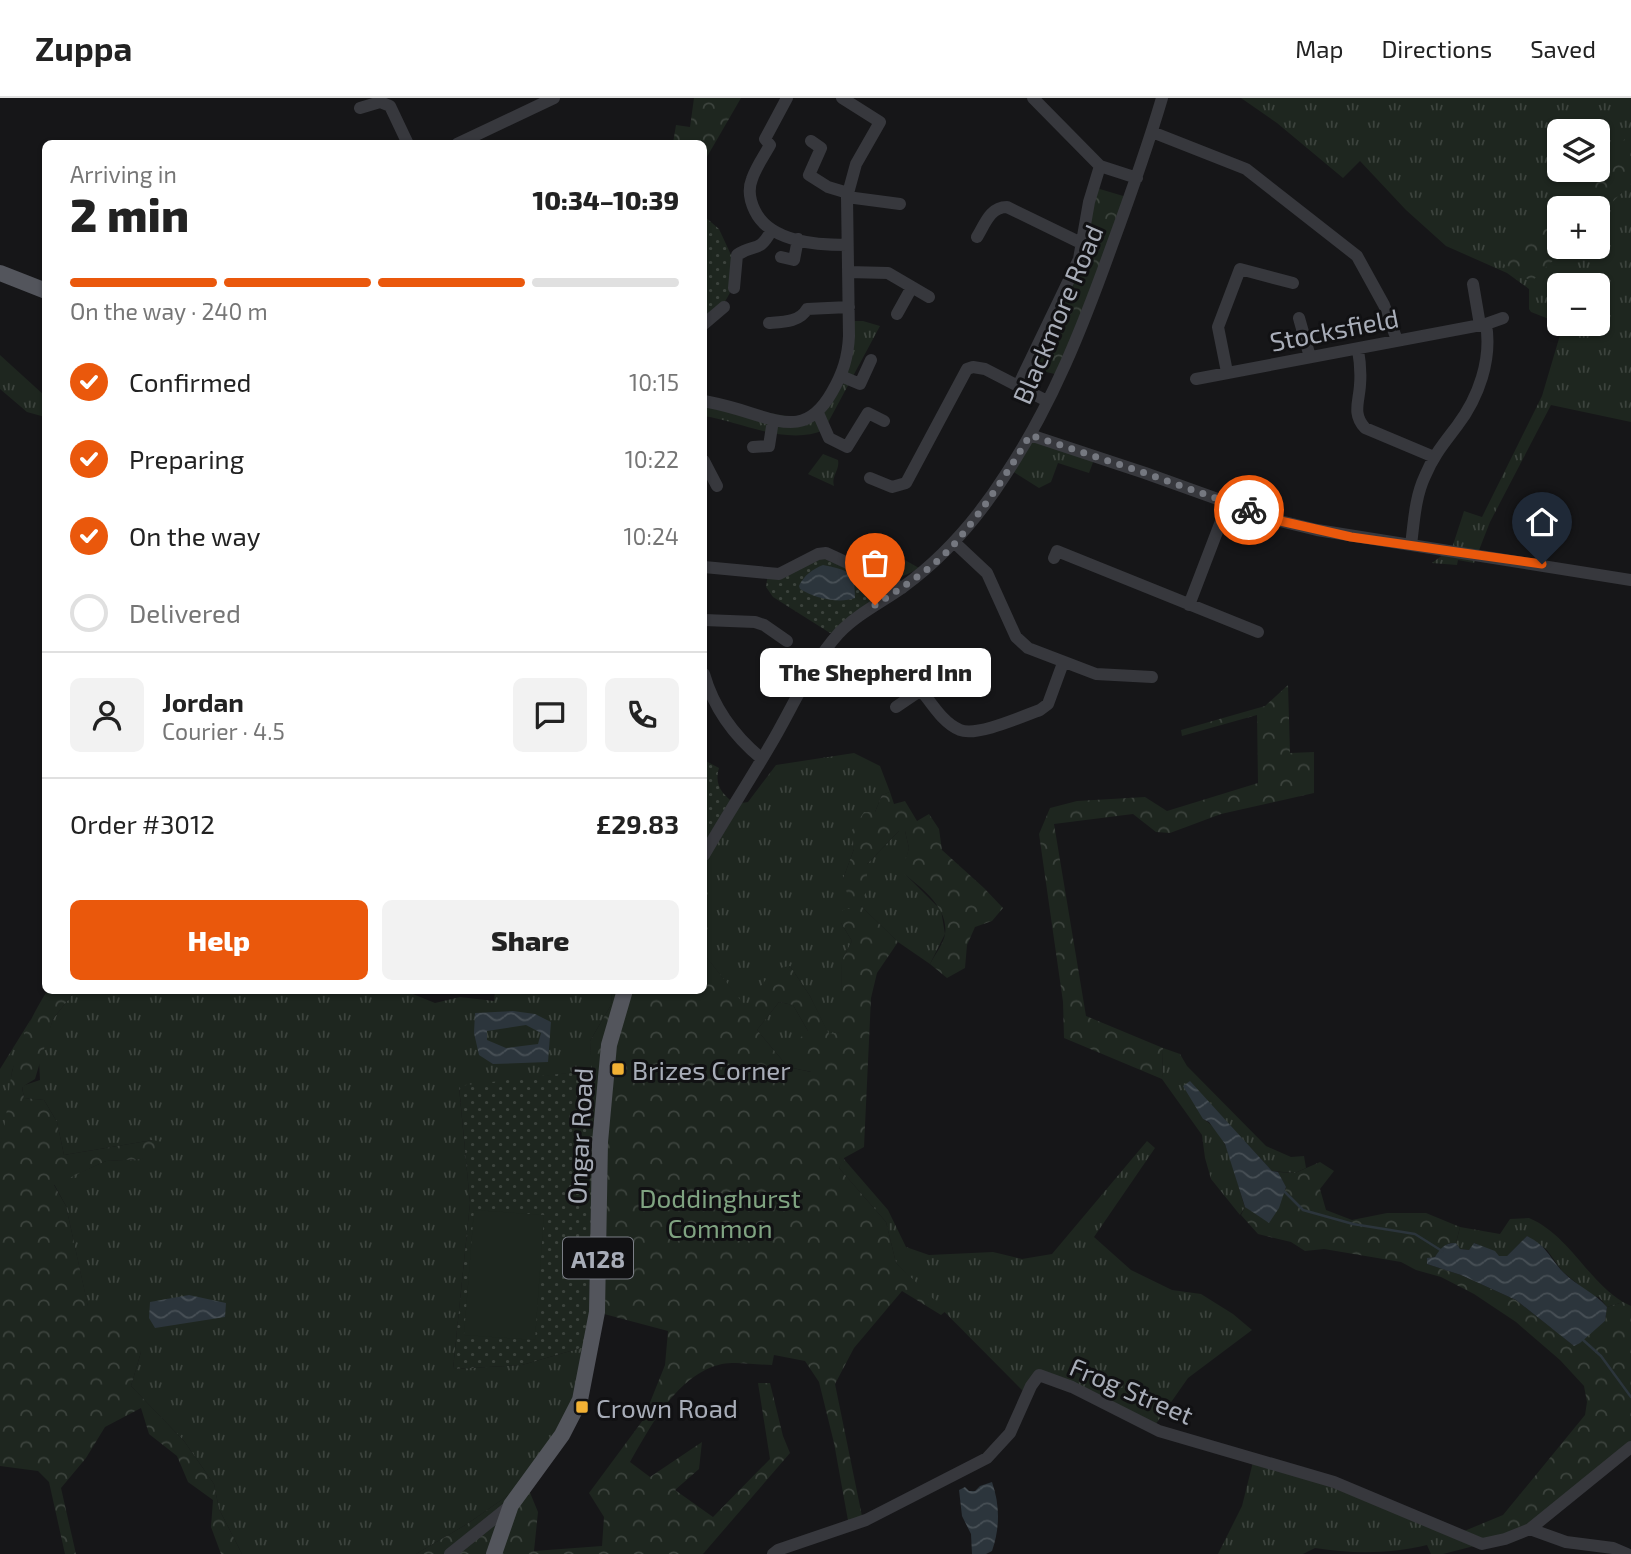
<!DOCTYPE html>
<html lang="en">
<head>
<meta charset="utf-8">
<style>
	:root { --surface:#fff; --page:#f2f2f2; --text:#222; --muted:#767676; --line:#e0e0e0; --accent:#ea580c }
	body { margin:0; font-family:"Exo 2",sans-serif; background:var(--page); color:var(--text); height:100vh; display:flex; flex-direction:column; font-size:26px; white-space:nowrap }
	* { box-sizing:border-box; margin:0 }
	p { font-size:23px; color:var(--muted) }
	.icon { flex:none; width:38px; height:38px; fill:none; stroke:currentColor; stroke-width:2; stroke-linecap:round; stroke-linejoin:round }
	.map { position:relative; flex:1; overflow:hidden }
	.side { position:absolute; left:42px; top:42px; width:665px; height:854px; display:flex; flex-direction:column; background:var(--surface); border-radius:10px; box-shadow:0 2px 5px #0004 }
	.side>* { flex:none }
	.tools { position:absolute; left:1547px; top:21px; display:grid; gap:14px }
	.tools a { display:grid; place-items:center; width:63px; height:63px; border-radius:10px; background:var(--surface); box-shadow:0 2px 5px #0004; font-size:35px }
	.pin { position:absolute; display:grid; place-items:center; width:60px; height:60px; color:#fff; margin:-72px -30px; border-radius:50% 50% 50% 0; rotate:-45deg; box-shadow:0 0 7px #0007 }
	.pin .icon { rotate:45deg }
	.courier { position:absolute; display:grid; place-items:center; width:70px; height:70px; margin:-35px; border:5px solid #ea580c; border-radius:50%; background:#fff; color:#222; box-shadow:0 2px 9px #0007 }
	.bubble { position:absolute; height:49px; border-radius:10px; background:var(--surface); box-shadow:0 2px 5px #0004; font-size:23px; font-weight:800; line-height:49px; text-align:center }
	.headline em { font-style:normal; font-weight:800 }
	.headline div { display:flex; flex-direction:column-reverse }
	.headline { display:flex; align-items:center; justify-content:space-between; height:119px; padding:0 28px }
	h1 { font-size:46px; font-weight:800; line-height:52px }
	.bar { display:grid; grid-template-columns:repeat(4,1fr); gap:10px 7px; align-content:center; height:84px; padding:0 28px }
	.bar i { height:9px; border-radius:5px; background:var(--line) }
	.bar .current { background:var(--accent) }
	.bar p { grid-column:span 4 }
	.line { display:flex; align-items:center; gap:18px; padding:0 28px; border-top:2px solid var(--line) }
	.line div { flex:1 }
	.round { display:grid; place-items:center; flex:none; width:74px; height:74px; border-radius:10px; background:var(--page) }
	ol { padding:0 28px; list-style:none }
	li { display:flex; align-items:center; gap:21px; height:77px }
	li p { margin-inline-start:auto }
	li .icon { padding:7px; border-radius:50%; background:var(--accent); color:#fff; stroke-width:4 }
	li:last-child { color:var(--muted) }
	li i { width:38px; height:38px; border:4px solid var(--line); border-radius:50% }
	.primary-button { display:flex; gap:14px; margin-top:auto; padding:14px 28px }
	.primary-button a { flex:1; height:80px; border-radius:10px; background:var(--accent); color:#fff; font-size:28px; font-weight:800; line-height:80px; text-align:center }
	.primary-button a+a { background:var(--page); color:var(--text) }
	header { display:flex; align-items:center; gap:42px; box-sizing:border-box; height:98px; padding:0 35px; background:var(--surface); border-bottom:2px solid var(--line) }
	header strong { font-size:33px }
	nav { display:flex; gap:38px; margin-inline-start:auto; font-size:24px }
	.map>svg:first-child { display:block }
	.grass { fill:url(#grass-tufts); fill-rule:evenodd }
	.forest { fill:url(#forest-crowns); fill-rule:evenodd }
	.park { fill:url(#park-dots) }
	.garden { fill:#1e261f }
	.water { fill:url(#water-waves); fill-rule:evenodd }
	.lines { fill:none; stroke-linecap:round; stroke-linejoin:round }
	.stream { stroke:#2c353c; stroke-width:2.5 }
	.minor { stroke:#37383d; stroke-width:12 }
	.major { stroke:#53555c; stroke-width:16 }
	.done { stroke:#757880; stroke-width:7; stroke-dasharray:0 12.6 }
	.route { stroke:#ea580c; stroke-width:9 }
	.poi-dot { fill:#f2b134; stroke:#111113; stroke-width:2.5 }
	.labels { text-anchor:middle; dominant-baseline:central; stroke-width:6; stroke-linejoin:round; paint-order:stroke }
	.shield { fill:#111113; stroke:#7b7e86; stroke-width:2 }
	.shield-label { font-size:24px; font-weight:bold; fill:#a8adb8 }
	.street-label { font-size:26px; fill:#a8adb8; stroke:#111113 }
	.poi-label { font-size:26px; fill:#a8adb8; stroke:#111113; text-anchor:start }
	.park-label { font-size:26px; fill:#7fa381; stroke:#111113 }
</style>
</head>
<body>
<header>
<strong>Zuppa</strong>
<nav><a>Map</a><a>Directions</a><a>Saved</a></nav>
</header>
<div class="map">
<svg width="1631" height="1456" viewBox="0 0 1631 1456">
	<defs>
		<pattern id="grass-tufts" width="24" height="20" patternUnits="userSpaceOnUse" patternTransform="scale(1.75)"><rect width="24" height="20" fill="#1e261f"/><path d="M3 7l-1-3M5 7V3M7 7l1-3M15 17l-1-3M17 17v-4M19 17l1-3" fill="none" stroke="#3c433d"/></pattern>
		<pattern id="forest-crowns" width="20" height="18" patternUnits="userSpaceOnUse" patternTransform="scale(1.75)"><rect width="20" height="18" fill="#1e261f"/><path d="M2 6a3 3 0 1 1 6 0M12 15a3 3 0 1 1 6 0" fill="none" stroke="#3c433d"/></pattern>
		<pattern id="park-dots" width="8" height="8" patternUnits="userSpaceOnUse" patternTransform="scale(1.75)"><rect width="8" height="8" fill="#1e261f"/><path d="M2 2h.1M6 6h.1" fill="none" stroke="#3c433d" stroke-width="1.8" stroke-linecap="round"/></pattern>
		<pattern id="water-waves" width="16" height="10" patternUnits="userSpaceOnUse" patternTransform="scale(1.75)"><rect width="16" height="10" fill="#2c353c"/><path d="M0 5q4-4 8 0t8 0" fill="none" stroke="#485056"/></pattern>
	</defs>
	<rect width="100%" height="100%" fill="#161618"/>
	<path class="grass" d="M1241,0H1631V324L1551,307L1490,424L1474,465L1458,462L1457,467L1432,465L1452,450L1464,413L1482,419L1542,298L1563,227L1560,226H1598V187H1559V225L1531,214L1529,211V191L1507,175L1446,148L1406,112L1360,63L1343,80L1277,25ZM1559,33H1598V72H1559ZM1559,110H1598V149H1559Z
		M849,223H863L880,228L824,332C787,348 742,324 704,318V303L808,322L841,278Z
		M0,257L45,298V319L27,314L0,291Z
		M1030,337L1095,359L1089,375L1058,365L1051,384L1039,390L1009,371Z
		M823,356L838,362C840,372 831,378 834,388L808,376Z
		M866,440L919,470C888,488 882,481 851,467Z
		M854,655L880,668L890,694L882,697L875,714L853,732L854,751L843,781L867,793V766L899,733H905L909,750L903,774L941,812L945,836L930,866L898,844L861,808L841,825L852,843L842,862L841,934L829,937L810,898L790,868L750,915L704,856V757L735,706L748,704L776,667Z
		M403,892L435,905L460,899L494,903L495,893H612L611,907L590,943L592,972L459,989L470,1105L453,1271L522,1267L591,1247L580,1302L526,1385L467,1426L416,1456H242L219,1411L214,1386L184,1343L131,1288L141,1254L88,1209L66,1108L54,1086L106,1063L142,1061L153,1042L64,1057L57,1024L44,1002L24,1000L22,988L40,982L39,962L53,921L75,893Z
		M779,904L793,907L808,933L812,974L788,969L757,932Z
		M31,921L12,973L7,1025L0,1046V971Z
		M1163,950L1180,956L1187,968L1266,1048L1291,1059L1304,1058L1306,1070L1295,1075L1272,1073L1189,983L1203,1021C1231,1037 1235,1082 1245,1109L1240,1117L1211,1081L1205,1060L1202,1037L1162,981Z
		M1147,1043L1155,1050L1094,1139L1131,1172L1172,1192L1201,1196L1233,1216L1252,1232L1188,1280L1153,1330L1039,1278L1027,1297L896,1165L886,1124L839,1070L843,1060L888,1112L906,1149L929,1157L993,1154L1022,1161L1052,1156Z
		M1529,1120C1569,1137 1587,1182 1623,1204L1607,1209L1599,1199L1592,1198L1562,1173L1547,1152L1527,1138L1507,1158L1499,1159L1475,1145L1469,1152L1460,1151L1456,1145L1460,1129L1500,1136L1510,1121Z
		M1254,1360L1482,1446L1443,1456H1431L1427,1447C1389,1456 1353,1456 1315,1450L1303,1456H1218L1242,1408Z"/>
	<path class="forest" d="M694,0H741L704,64V46L673,45L676,27L690,29Z
		M1631,35V86L1598,118V110H1559V149H1567L1532,183L1511,173L1503,165L1502,157L1593,72H1598V67Z
		M1093,89L1130,100L1059,277L1042,273L1032,259L1079,162Z
		M1288,587L1290,655L1314,654V695L1221,716L1170,735L1156,734L1133,716L1054,726L1086,918L1163,950L1162,981L1064,940L1063,904L1039,736L1050,710L1077,703L1145,699L1167,713L1258,685L1257,617L1182,638L1181,632L1265,608Z
		M890,694L894,706L905,703L917,723L929,716L939,731L942,752L984,790L1003,810L992,823L975,829L967,847L965,870L947,880L930,866C934,858 944,845 945,836C949,809 920,789 902,774L909,750L905,733H899L867,766V793L863,799L853,801L847,795L843,781L854,751L852,732L864,714H875L882,697Z
		M861,808L898,844L877,875L871,900L864,1049L844,1060L839,1070L886,1124L896,1165L946,1213L941,1217L902,1193L854,1250L835,1286L863,1423L849,1428L834,1345L819,1284L805,1263L774,1257L772,1267C757,1267 737,1263 722,1266C677,1276 651,1328 630,1364L650,1379L702,1344L699,1371L675,1392L713,1419L770,1361L758,1285H770L783,1338L790,1355L703,1456H416L467,1426L526,1385L538,1414L534,1453L602,1448L604,1419L589,1395L643,1322L665,1267L668,1233L589,1212L594,1036L590,943L611,907L612,893L704,892V856L750,914C758,894 766,870 790,868L810,898L829,936L840,934L842,862L852,843L841,825L843,812ZM779,904L793,907L808,933L792,947L811,974L788,969L757,932Z
		M47,893H75L53,921L35,981L22,989L24,1000L44,1002L57,1024L64,1057L153,1042L172,1046L142,1061L106,1063L54,1087L66,1108L88,1208L140,1212L144,1232L137,1243L141,1254L131,1288L184,1343L214,1386L219,1411L242,1456H221L211,1429L213,1402L188,1384L177,1358L149,1336L141,1310L105,1329L86,1360L61,1390L76,1456H65L49,1384L38,1373L0,1368V1045C8,1022 7,998 12,974C18,946 32,917 47,893Z
		M1320,1064L1334,1073L1320,1091L1326,1112L1352,1122L1387,1115H1426L1460,1129L1456,1145H1450L1427,1166L1461,1177L1516,1202L1573,1247L1605,1223L1607,1209L1623,1204L1631,1208V1349L1530,1431L1482,1446L1457,1436L1503,1417L1585,1317L1587,1304L1584,1288L1560,1262L1516,1224L1474,1196L1441,1179L1416,1172L1401,1164L1324,1151L1305,1153L1291,1144L1258,1136L1241,1117L1245,1109L1269,1124L1286,1090L1278,1074L1295,1075Z"/>
	<path class="park" d="M704,118L719,131L732,159L731,193L723,207L704,224Z
		M818,456L883,482L884,496L833,535H830L773,499L766,489L768,475Z
		M704,662L719,670C714,687 722,696 735,706L704,757Z
		M592,972L594,1036L589,1212L591,1247L522,1267L453,1271L470,1105L459,988Z"/>
	<path class="garden" d="M474,1112L544,1117L535,1242L464,1237Z"/>
	<path class="water" d="M823,467C851,473 855,474 855,500C839,506 814,500 800,491L799,488C804,477 813,471 823,467Z
		M513,913L535,916L551,924L548,964L493,966L479,957L474,935L475,915ZM526,927L541,935L538,946L506,950L487,942V933Z
		M1190,983L1272,1073L1278,1074L1286,1089L1279,1110L1269,1125L1245,1109L1225,1046L1209,1024L1203,1021L1183,988Z
		M1527,1138C1547,1148 1549,1159 1563,1174C1577,1188 1595,1195 1607,1209L1605,1223L1580,1245L1574,1248L1516,1202L1461,1177L1427,1166V1160L1435,1159C1440,1151 1445,1144 1456,1145L1460,1151L1469,1152L1474,1145L1495,1153L1499,1158H1507Z
		M189,1197L226,1205L225,1219L155,1230L149,1220L150,1204Z
		M992,1384C1000,1407 1000,1430 992,1453L986,1456H972L971,1436L962,1418L959,1392L965,1389L969,1393H975L980,1388Z"/>
	<g class="lines">
		<path class="stream" d="M1285,1094L1303,1112L1353,1126L1415,1136L1442,1153
			M1582,1241L1601,1258L1631,1299"/>
		<path class="minor" d="M787,0L765,41L770,47C764,58 756,69 752,81C748,91 750,103 755,113C770,144 816,147 847,147
			M1033,0L1100,68
			M360,10L380,4L390,8L408,46
			M1152,34L1246,71L1357,158L1384,207L1397,242
			M811,43L821,50L809,77L828,89L848,95
			M457,46L554,0
			M847,99L900,106
			M977,139C985,126 990,109 1007,109L1081,145
			M781,159L794,162L798,141
			M848,174L888,175L929,199
			M1473,186L1480,227
			M734,190L737,157C754,145 759,156 771,133
			M897,216L912,189
			M1299,220L1310,259
			M769,225C783,224 800,224 807,211L849,209
			M704,226L724,209
			M1358,252C1360,263 1361,275 1360,287C1359,304 1352,316 1365,330L1434,359
			M1227,274L1218,229L1240,171L1293,185
			M841,278L860,286L871,262
			M1196,281L1486,226L1503,220
			M1018,288L1079,161L1089,104L1100,68L1137,80
			M704,303C719,306 735,310 750,315C788,327 810,333 832,294C843,275 848,259 849,238L847,99L856,66L880,24L842,0
			M818,315L829,340L847,349L868,315L884,323
			M1030,337L1145,375L1276,422L1317,432L1631,482
			M753,349L769,348L773,322
			M704,363L717,388
			M870,380L892,389L906,385L967,271L973,269L985,271L1047,303
			M955,445L987,475L1016,539L1028,550L1096,576L1152,579
			M1411,447C1414,424 1415,399 1425,378C1433,358 1445,344 1457,328C1479,299 1492,261 1486,226
			M1054,460L1057,453L1258,534
			M704,469L779,476L818,456L826,455L902,490
			M1189,507L1228,405
			M704,522L755,524L764,527L787,543
			M704,576C714,611 734,638 762,661
			M921,592L932,583
			M896,609L921,592C932,606 943,625 960,632C977,639 1023,618 1040,612L1048,606L1063,565
			M704,757C727,717 752,679 775,639C795,604 812,565 839,535C857,516 882,504 903,489C946,458 978,420 1006,376C1052,307 1083,228 1111,150C1129,101 1147,51 1162,0
			M1530,1431L1566,1444L1613,1450L1627,1456
			M450,1456L511,1407
			M773,1456L778,1452L866,1422L987,1360L1010,1335L1031,1288L1039,1277L1072,1289L1159,1333L1334,1384L1482,1446L1505,1441L1530,1431L1631,1349"/>
		<path class="major" d="M0,175L46,193
			M494,1456L511,1407L562,1337L580,1302L597,1214L600,1044L609,947L625,892"/>
	</g>
	<g class="lines">
		<path class="done" d="M875,507C903,489 934,470 956,444C984,411 1008,374 1030,337L1145,375L1249,412"/>
		<path class="route" d="M1249,412L1276,422L1351,439L1542,466"/>
	</g>
	<g class="poi-dot">
		<rect x="611" y="964" width="14" height="14" rx="3.5"/>
		<rect x="575" y="1302" width="14" height="14" rx="3.5"/>
	</g>
	<g class="labels">
		<rect class="shield" x="563" y="1139.5" width="70" height="41" rx="5"/>
		<g class="shield-label">
			<text x="598" y="1160">A128</text>
		</g>
		<g class="street-label">
			<text transform="translate(1057 216) rotate(-67)">Blackmore Road</text>
			<text transform="translate(1334 231) rotate(-11)">Stocksfield</text>
			<text transform="translate(579 1038) rotate(-87)">Ongar Road</text>
			<text transform="translate(1132 1292) rotate(23)">Frog Street</text>
		</g>
		<g class="poi-label">
			<text x="632" y="971">Brizes Corner</text>
			<text x="596" y="1309">Crown Road</text>
		</g>
		<g class="park-label">
			<text x="720" y="1099">Doddinghurst<tspan x="720" dy="30">Common</tspan></text>
		</g>
	</g>
</svg>
<div class="tools">
<a><svg class="icon" aria-label="layers" viewBox="0 0 24 24"><path d="M12 4l9 5-9 5-9-5zM3 14l9 5 9-5"/></svg></a>
<a>+</a>
<a>−</a>
</div>
<div class="pin" style="left:875px;top:507px;background:#ea580c"><svg class="icon" aria-label="bag" viewBox="0 0 24 24"><path d="M5 8h14l-1 12H6zM9 8a3 3 0 0 1 6 0"/></svg></div>
<div class="pin" style="left:1542px;top:466px;background:#1f2937"><svg class="icon" aria-label="home" viewBox="0 0 24 24"><path d="M3 11l9-7 9 7M6 9v11h12V9"/></svg></div>
<div class="courier" style="left:1249px;top:412px"><svg class="icon" aria-label="bike" viewBox="0 0 24 24"><circle cx="6" cy="16" r="4"/><circle cx="18" cy="16" r="4"/><path d="M6 16l4-8h5l3 8M10 8l3 8H6M13 5h3"/></svg></div>
<div class="bubble" style="left:760px;top:550px;width:231px">The Shepherd Inn</div>
<section class="side">
<div class="headline"><div><h1>2 min</h1><p>Arriving in</p></div><em>10:34–10:39</em></div>
<div class="bar"><i class="current"></i><i class="current"></i><i class="current"></i><i></i><p>On the way · 240 m</p></div>
<ol>
<li><svg class="icon" aria-label="check" viewBox="0 0 24 24"><path d="M5 12l5 5 9-10"/></svg>Confirmed<p>10:15</p></li>
<li><svg class="icon" aria-label="check" viewBox="0 0 24 24"><path d="M5 12l5 5 9-10"/></svg>Preparing<p>10:22</p></li>
<li><svg class="icon" aria-label="check" viewBox="0 0 24 24"><path d="M5 12l5 5 9-10"/></svg>On the way<p>10:24</p></li>
<li><i></i>Delivered</li>
</ol>
<div class="line" style="height:126px"><a class="round"><svg class="icon" aria-label="person" viewBox="0 0 24 24"><circle cx="12" cy="8" r="4"/><path d="M4 21q1-7 8-7t8 7"/></svg></a><div><b>Jordan</b><p>Courier · 4.5</p></div><a class="round"><svg class="icon" aria-label="chat" viewBox="0 0 24 24"><path d="M4 5h16v11H9l-5 4z"/></svg></a><a class="round"><svg class="icon" aria-label="phone" viewBox="0 0 24 24"><path d="M5 4h4l2 5-3 2q2 4 5 5l2-3 5 2v4C11 20 4 13 5 4z"/></svg></a></div>
<div class="line" style="height:91px"><div>Order #3012</div><b>£29.83</b></div>
<div class="primary-button"><a>Help</a><a>Share</a></div>
</section>
</div>
</body>
</html>
